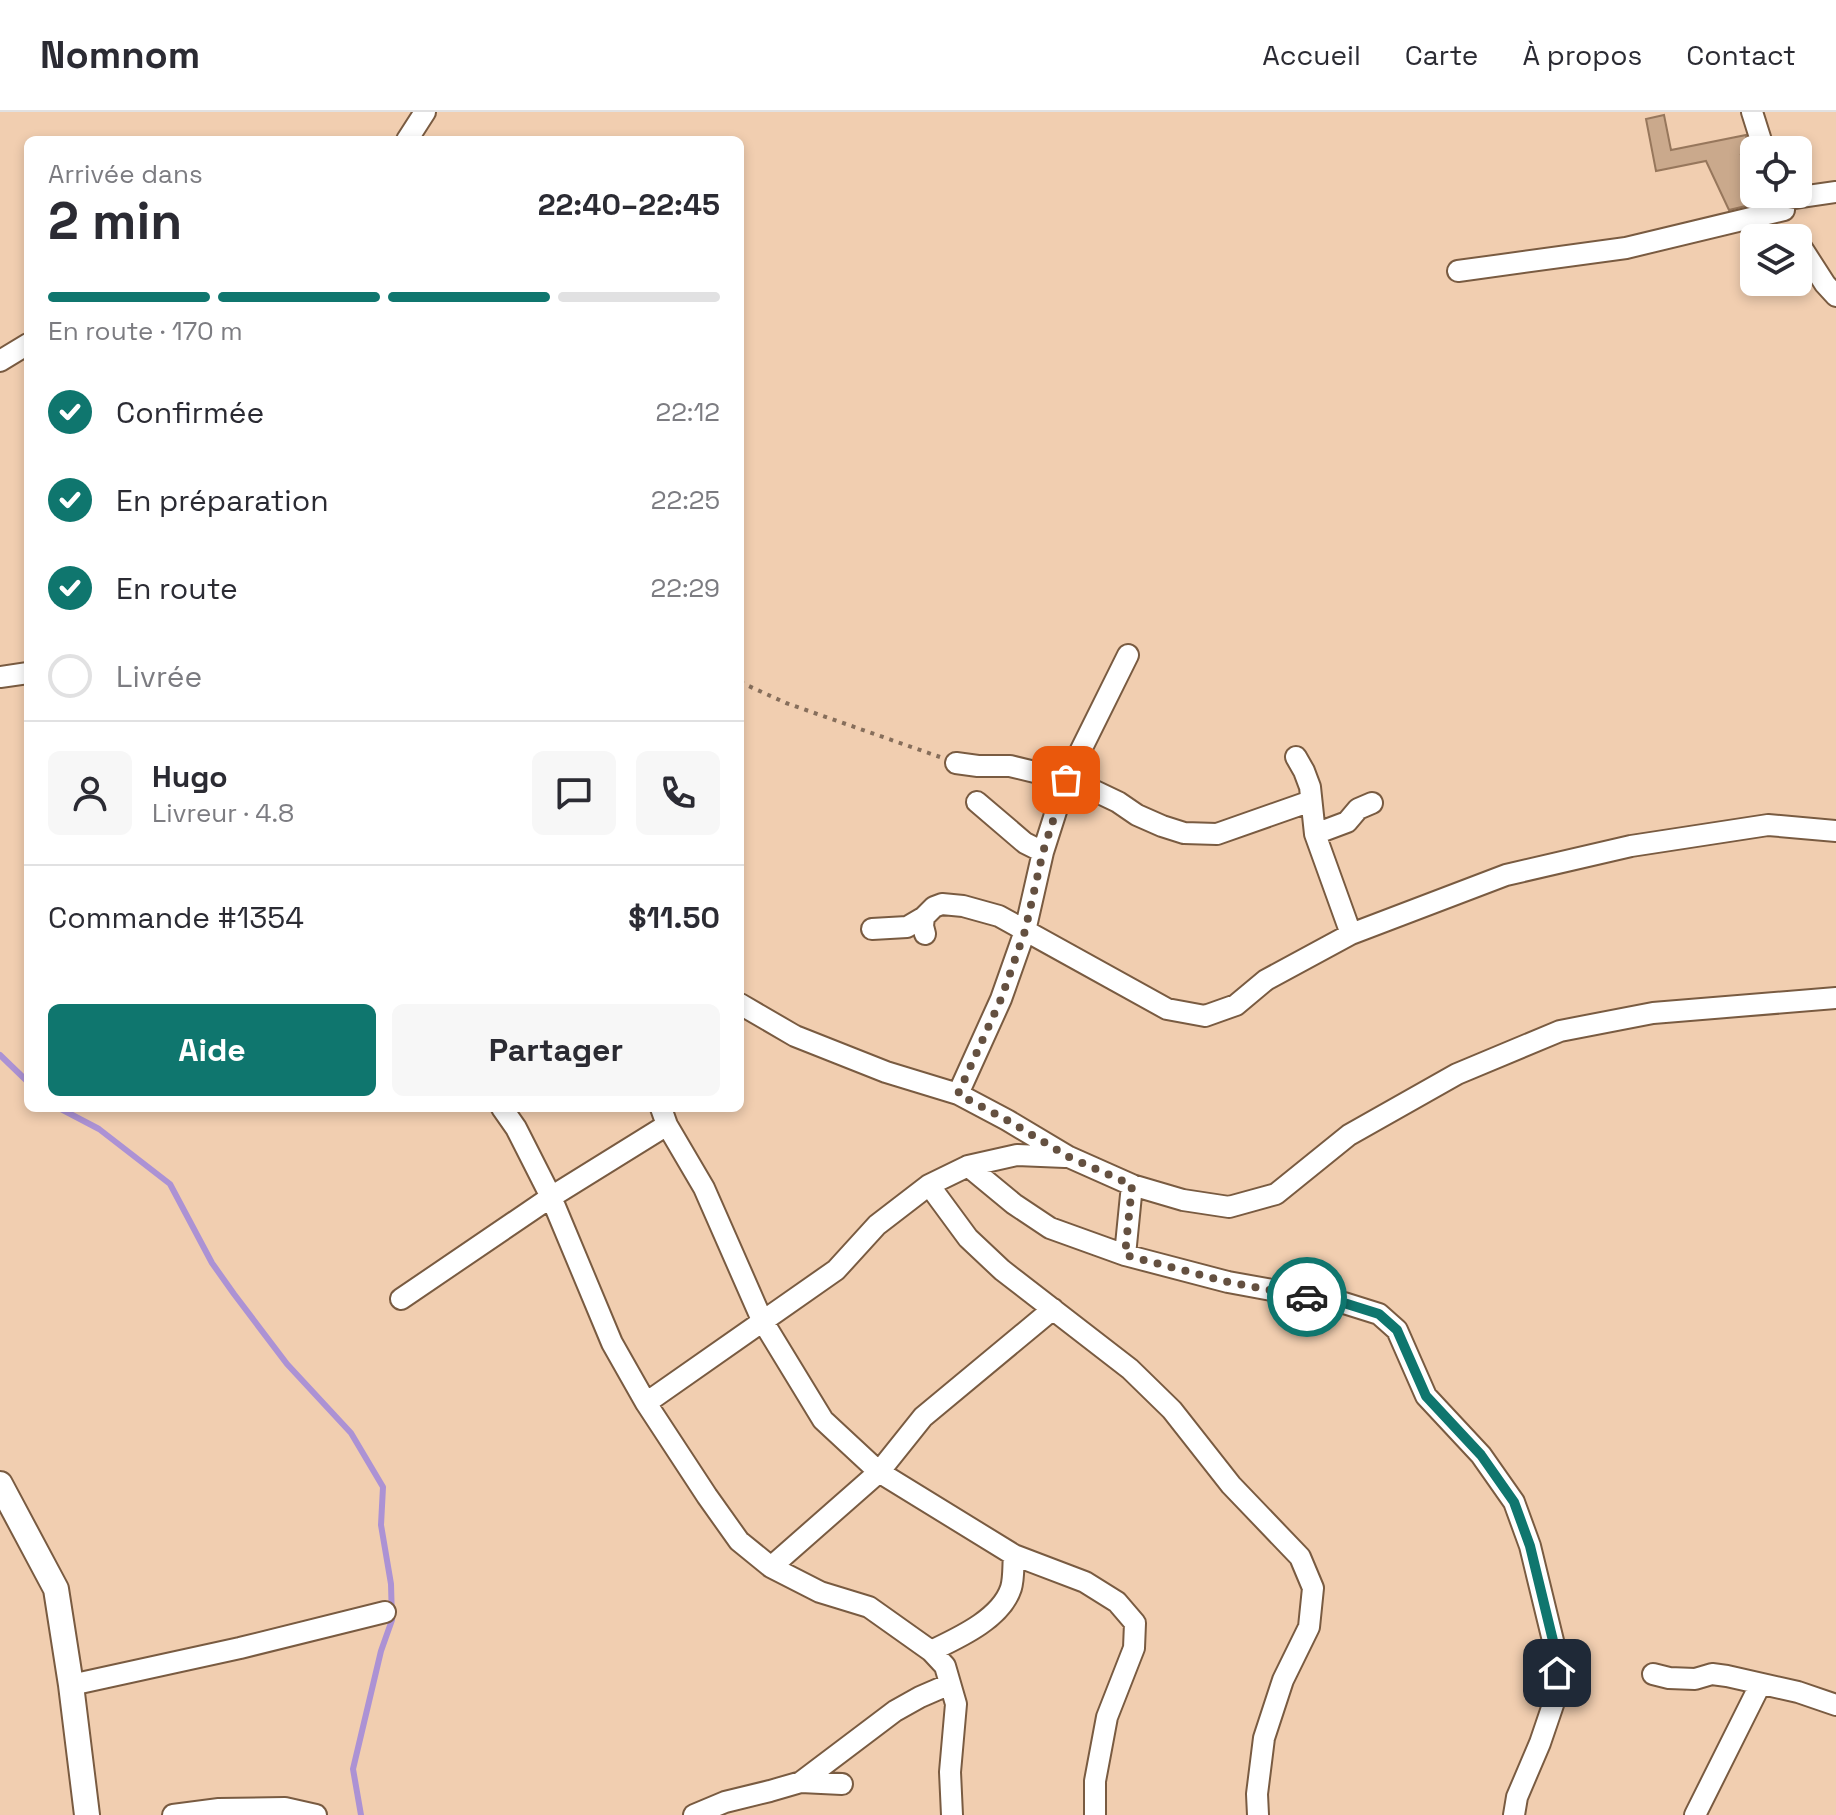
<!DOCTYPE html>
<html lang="fr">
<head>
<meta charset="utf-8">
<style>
	:root { --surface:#fff; --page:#f7f7f7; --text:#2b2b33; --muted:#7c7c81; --line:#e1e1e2; --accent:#0f766e }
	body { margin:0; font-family:"Space Grotesk",sans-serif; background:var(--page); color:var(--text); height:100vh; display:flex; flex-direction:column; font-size:30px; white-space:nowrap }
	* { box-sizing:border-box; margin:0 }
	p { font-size:26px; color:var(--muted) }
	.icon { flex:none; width:44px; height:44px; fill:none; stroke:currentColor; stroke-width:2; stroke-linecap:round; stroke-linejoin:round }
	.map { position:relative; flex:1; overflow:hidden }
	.panel { position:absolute; left:24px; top:24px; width:720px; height:976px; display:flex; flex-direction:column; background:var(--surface); border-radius:12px; box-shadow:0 4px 12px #0003 }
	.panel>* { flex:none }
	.tools { position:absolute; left:1740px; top:24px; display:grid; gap:16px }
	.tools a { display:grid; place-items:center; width:72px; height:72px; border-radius:12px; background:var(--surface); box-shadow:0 4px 12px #0003; font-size:40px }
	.pin { position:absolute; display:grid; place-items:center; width:68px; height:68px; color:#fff; margin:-34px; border-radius:16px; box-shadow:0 4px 12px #0006 }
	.courier { position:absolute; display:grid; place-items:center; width:80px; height:80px; margin:-40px; border:6px solid #0f766e; border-radius:50%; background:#fff; color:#222; box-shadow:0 2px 10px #0007 }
	.head em { font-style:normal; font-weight:600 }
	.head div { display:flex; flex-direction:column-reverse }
	.head { display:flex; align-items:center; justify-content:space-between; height:136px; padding:0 24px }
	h1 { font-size:52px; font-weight:600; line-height:60px }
	.bar { display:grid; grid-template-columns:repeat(4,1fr); gap:12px 8px; align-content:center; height:96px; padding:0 24px }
	.bar i { height:10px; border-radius:6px; background:var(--line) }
	.bar .on { background:var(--accent) }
	.bar p { grid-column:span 4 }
	.line { display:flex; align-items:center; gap:20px; padding:0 24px; border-top:2px solid var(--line) }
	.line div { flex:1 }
	.round { display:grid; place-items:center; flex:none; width:84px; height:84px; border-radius:12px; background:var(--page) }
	ol { padding:0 24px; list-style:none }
	li { display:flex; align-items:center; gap:24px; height:88px }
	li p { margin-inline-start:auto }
	li .icon { padding:8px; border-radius:50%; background:var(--accent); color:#fff; stroke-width:4 }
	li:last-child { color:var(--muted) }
	li i { width:44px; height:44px; border:4px solid var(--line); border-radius:50% }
	.cta { display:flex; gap:16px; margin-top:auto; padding:16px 24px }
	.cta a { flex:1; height:92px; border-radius:12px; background:var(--accent); color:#fff; font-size:32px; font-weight:600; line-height:92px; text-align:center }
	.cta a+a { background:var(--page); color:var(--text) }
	header { display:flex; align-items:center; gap:48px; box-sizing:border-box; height:112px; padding:0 40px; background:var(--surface); border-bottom:2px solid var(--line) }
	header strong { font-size:38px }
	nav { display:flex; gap:44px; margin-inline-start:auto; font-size:28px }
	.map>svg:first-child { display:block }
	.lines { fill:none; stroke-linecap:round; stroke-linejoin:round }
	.stream { stroke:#ac92d4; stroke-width:6 }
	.building { fill:#caa98c; stroke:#97775c; stroke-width:2 }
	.minor-casing { stroke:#795b41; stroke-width:24 }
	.tertiary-casing { stroke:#795b41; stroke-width:28 }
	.path { stroke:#866e5b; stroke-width:4; stroke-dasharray:4 6; stroke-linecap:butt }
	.minor { stroke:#fff; stroke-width:20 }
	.tertiary { stroke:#fff; stroke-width:24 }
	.done { stroke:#645040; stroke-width:8; stroke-dasharray:0 14.4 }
	.route { stroke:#0f766e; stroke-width:10 }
</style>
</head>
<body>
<header>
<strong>Nomnom</strong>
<nav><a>Accueil</a><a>Carte</a><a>À propos</a><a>Contact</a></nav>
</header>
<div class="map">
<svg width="1836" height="1703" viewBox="0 0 1836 1703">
	<rect width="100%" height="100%" fill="#f1ceb0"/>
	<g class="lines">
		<path class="stream" d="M0,943L28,970
			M59,996L99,1017L170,1072L212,1151L234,1182L287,1252L351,1321L383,1375L381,1413L391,1472L392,1508L381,1539L353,1657L361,1703"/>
	</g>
	<path class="building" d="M1664,3L1671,38L1746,23L1749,41L1741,43L1754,69V92L1729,98L1706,49L1656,59L1646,7Z"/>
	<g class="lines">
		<g class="minor-casing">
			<path id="minor" d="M1752,0L1764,38
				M407,28L425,0
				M1780,88L1836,80
				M1798,130L1825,172L1836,184
				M1458,159L1626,136L1784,98
				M0,249L28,232
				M0,565L28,561
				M1296,645L1304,659L1310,675L1315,722L1351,822
				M956,651L978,654H1010L1076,670L1118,690L1137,703L1162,714L1184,721L1217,722L1311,689
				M977,690L1025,731L1043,740
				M1315,722L1347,710L1358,697L1372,691
				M872,817L907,815L924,805
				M925,822L923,814L924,805L934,795L942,792L963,794L999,804L1167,897L1205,904L1236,893L1266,868L1351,822L1506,763L1631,734L1768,713L1836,719
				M740,892L795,924L886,960L958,982L1007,1008L1069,1045L1132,1073L1183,1088L1229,1095L1276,1082L1349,1023L1457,962L1560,919L1653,901L1836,886
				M958,982L1001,887L1025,819L1043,740L1066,668L1128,543
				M502,996L516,1016L551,1085L612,1231L646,1291L707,1384L739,1429L771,1455L820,1480L869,1495L931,1539L945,1554L956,1592L950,1660L952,1703
				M661,996L667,1013L704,1076L762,1208L823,1308L879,1360L1014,1443L1085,1470L1117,1490L1135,1511L1134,1536L1107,1605L1095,1669V1703
				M968,1054L1014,1092L1050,1116L1125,1143L1228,1170L1344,1191L1379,1202L1397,1218L1426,1284L1481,1343L1514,1390L1530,1434L1556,1541L1557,1581L1540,1631L1517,1685L1514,1703
				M929,1073L968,1126L1002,1158L1130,1257L1172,1298L1231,1373L1300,1445L1313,1476L1309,1515L1283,1568L1264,1626L1257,1682L1258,1703
				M1125,1143L1132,1073
				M401,1187L551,1085L667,1013
				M646,1291L836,1158L877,1113L929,1073L968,1054L1017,1043L1065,1045
				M771,1455L879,1360L923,1305L1053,1197
				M931,1539C958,1526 1001,1507 1011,1476C1014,1466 1013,1453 1014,1443
				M1653,1562L1669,1566L1695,1567L1712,1562L1727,1564L1798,1580L1836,1593
				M71,1573L240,1536L385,1500
				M801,1670L895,1599L920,1585L950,1572
				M173,1703L219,1697L285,1696L316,1703
				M694,1703L725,1690L770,1679L801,1670L842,1672
				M1695,1703L1760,1573"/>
		</g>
		<g class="tertiary-casing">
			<path id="tertiary" d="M0,1372L56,1477L71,1573L87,1703"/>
		</g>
		<path class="path" d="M740,570L786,591L940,645"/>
		<use href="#minor" class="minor"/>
		<use href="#tertiary" class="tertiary"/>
	</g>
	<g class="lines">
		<path class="done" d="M1066,668L1043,740L1025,819L1001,887L958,982L1007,1008L1069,1045L1132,1073L1125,1143L1228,1170L1307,1185"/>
		<path class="route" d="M1307,1185L1344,1191L1379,1202L1397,1218L1426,1284L1481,1343L1514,1390L1530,1434L1556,1541L1557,1561"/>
	</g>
</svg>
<div class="tools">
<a><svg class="icon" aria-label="locate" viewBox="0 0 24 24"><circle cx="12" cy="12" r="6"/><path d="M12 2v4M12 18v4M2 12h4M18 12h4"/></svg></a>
<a><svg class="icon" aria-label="layers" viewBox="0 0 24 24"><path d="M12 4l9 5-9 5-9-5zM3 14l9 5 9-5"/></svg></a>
</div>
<div class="pin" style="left:1066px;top:668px;background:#ea580c"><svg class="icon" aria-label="bag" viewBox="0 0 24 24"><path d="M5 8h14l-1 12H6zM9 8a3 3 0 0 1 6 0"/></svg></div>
<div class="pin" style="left:1557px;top:1561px;background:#1f2937"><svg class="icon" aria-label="home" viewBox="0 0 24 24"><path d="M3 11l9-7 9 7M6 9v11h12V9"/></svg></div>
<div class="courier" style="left:1307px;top:1185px"><svg class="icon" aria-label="car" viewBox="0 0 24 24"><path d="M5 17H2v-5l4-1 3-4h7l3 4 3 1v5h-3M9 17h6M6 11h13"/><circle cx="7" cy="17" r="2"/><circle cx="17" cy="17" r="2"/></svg></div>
<section class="panel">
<div class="head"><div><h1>2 min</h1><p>Arrivée dans</p></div><em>22:40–22:45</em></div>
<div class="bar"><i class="on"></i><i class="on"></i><i class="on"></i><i></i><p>En route · 170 m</p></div>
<ol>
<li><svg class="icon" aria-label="check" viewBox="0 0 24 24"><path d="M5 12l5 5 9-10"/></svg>Confirmée<p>22:12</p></li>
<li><svg class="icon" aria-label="check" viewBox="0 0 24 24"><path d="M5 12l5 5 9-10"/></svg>En préparation<p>22:25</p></li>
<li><svg class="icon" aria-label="check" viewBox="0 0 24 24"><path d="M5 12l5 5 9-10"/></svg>En route<p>22:29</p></li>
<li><i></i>Livrée</li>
</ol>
<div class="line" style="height:144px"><a class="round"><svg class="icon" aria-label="person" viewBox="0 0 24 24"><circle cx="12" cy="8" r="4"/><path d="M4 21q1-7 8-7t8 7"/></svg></a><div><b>Hugo</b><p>Livreur · 4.8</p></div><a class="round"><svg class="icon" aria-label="chat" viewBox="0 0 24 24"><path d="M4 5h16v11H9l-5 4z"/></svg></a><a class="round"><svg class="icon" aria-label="phone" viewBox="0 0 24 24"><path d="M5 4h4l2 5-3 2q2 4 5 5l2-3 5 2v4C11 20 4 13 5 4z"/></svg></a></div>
<div class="line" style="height:104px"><div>Commande #1354</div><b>$11.50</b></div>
<div class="cta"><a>Aide</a><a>Partager</a></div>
</section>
</div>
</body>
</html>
